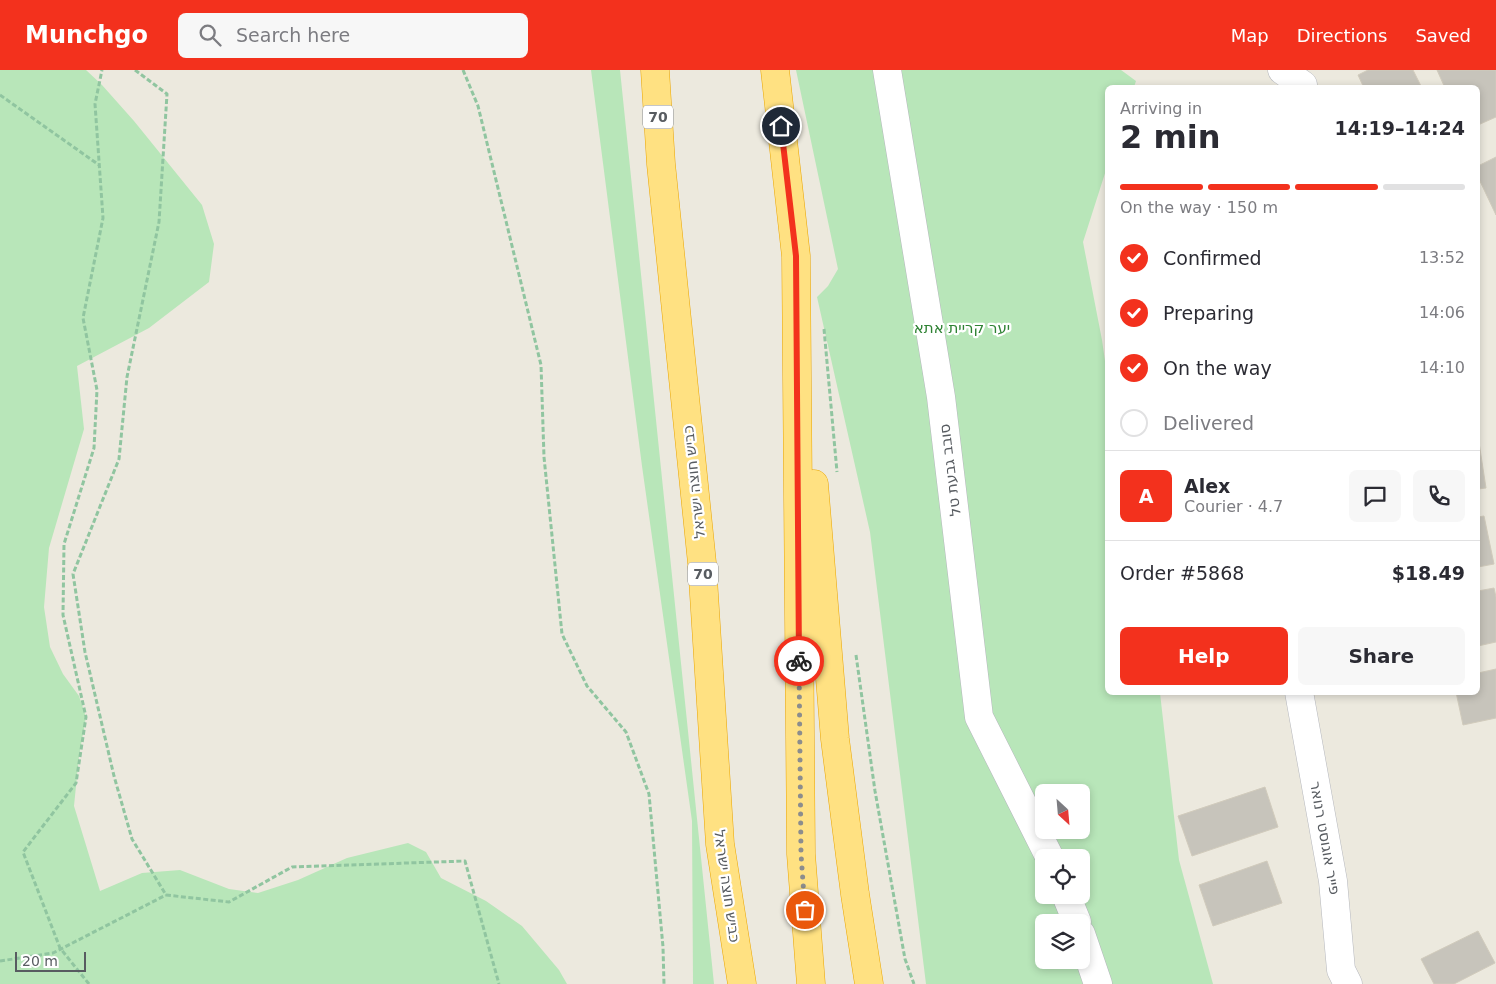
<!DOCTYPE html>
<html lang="en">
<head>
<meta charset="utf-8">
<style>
	:root { --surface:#fff; --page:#f7f7f7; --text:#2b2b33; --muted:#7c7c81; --line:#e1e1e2; --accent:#f3311d }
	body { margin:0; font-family:"DejaVu Sans","Noto Sans Hebrew",sans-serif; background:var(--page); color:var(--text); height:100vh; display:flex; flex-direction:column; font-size:19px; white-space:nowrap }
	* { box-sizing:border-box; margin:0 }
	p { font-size:16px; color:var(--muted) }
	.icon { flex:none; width:28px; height:28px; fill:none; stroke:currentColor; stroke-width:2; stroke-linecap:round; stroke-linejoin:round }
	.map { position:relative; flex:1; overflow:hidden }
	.panel { position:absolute; left:1105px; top:15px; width:375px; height:610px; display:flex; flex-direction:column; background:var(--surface); border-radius:8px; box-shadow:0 2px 8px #0003 }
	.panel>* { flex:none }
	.needle { width:32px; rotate:154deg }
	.controls { position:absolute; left:1035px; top:714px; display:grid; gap:10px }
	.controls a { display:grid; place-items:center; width:55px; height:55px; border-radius:8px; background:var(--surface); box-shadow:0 2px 8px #0003; font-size:25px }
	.scale { position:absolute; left:15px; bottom:12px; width:71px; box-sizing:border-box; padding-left:5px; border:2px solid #585c61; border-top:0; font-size:14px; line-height:18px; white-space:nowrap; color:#585c61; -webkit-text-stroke:4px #fff; paint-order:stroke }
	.pin { position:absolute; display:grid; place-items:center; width:42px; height:42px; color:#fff; margin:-21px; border:2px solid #fff; border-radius:50%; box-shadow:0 1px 5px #0007 }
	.courier { position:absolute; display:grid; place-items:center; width:50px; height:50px; margin:-25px; border:4px solid #f3311d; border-radius:50%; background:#fff; color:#222; box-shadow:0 1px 6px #0007 }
	.summary em { font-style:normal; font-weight:700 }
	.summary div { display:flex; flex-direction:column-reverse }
	.summary { display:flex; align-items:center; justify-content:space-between; height:85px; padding:0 15px }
	h1 { font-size:32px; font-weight:700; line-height:38px }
	.bar { display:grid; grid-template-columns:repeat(4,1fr); gap:8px 5px; align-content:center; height:60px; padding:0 15px }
	.bar i { height:6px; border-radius:4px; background:var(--line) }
	.bar .selected { background:var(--accent) }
	.bar p { grid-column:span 4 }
	.line { display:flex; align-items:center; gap:12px; padding:0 15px; border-top:1px solid var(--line) }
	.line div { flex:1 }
	.round { display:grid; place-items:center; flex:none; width:52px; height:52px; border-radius:8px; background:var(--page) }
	ol { padding:0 15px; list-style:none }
	li { display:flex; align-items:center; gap:15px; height:55px }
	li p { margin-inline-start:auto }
	li .icon { padding:5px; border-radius:50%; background:var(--accent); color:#fff; stroke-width:4 }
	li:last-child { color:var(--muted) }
	li i { width:28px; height:28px; border:2px solid var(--line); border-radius:50% }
	.primary-button { display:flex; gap:10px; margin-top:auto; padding:10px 15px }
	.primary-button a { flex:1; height:58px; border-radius:8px; background:var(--accent); color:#fff; font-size:20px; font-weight:700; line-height:58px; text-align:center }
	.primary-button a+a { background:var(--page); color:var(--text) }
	header { display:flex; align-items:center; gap:30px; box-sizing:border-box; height:70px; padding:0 25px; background:var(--accent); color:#fff }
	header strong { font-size:24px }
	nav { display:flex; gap:28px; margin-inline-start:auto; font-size:18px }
	.search { width:350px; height:45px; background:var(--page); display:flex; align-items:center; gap:12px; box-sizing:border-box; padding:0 18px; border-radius:8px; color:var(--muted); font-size:19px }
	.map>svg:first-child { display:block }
	.green { fill:#b8e6b9; fill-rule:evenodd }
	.building { fill:#c7c4bb; stroke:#d1cbbc }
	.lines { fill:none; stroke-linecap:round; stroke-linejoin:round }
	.minor-casing { stroke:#b5b7bd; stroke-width:29 }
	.highway-casing { stroke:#eaa500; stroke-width:29 }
	.path { stroke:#90c5a0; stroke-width:3; stroke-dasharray:5 2.5; stroke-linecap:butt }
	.minor { stroke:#fff; stroke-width:28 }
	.highway { stroke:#ffe182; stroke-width:28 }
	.done { stroke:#8c8d8d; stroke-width:5; stroke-dasharray:0 9 }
	.route { stroke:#f3311d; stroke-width:6 }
	.labels { text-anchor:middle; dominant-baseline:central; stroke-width:4.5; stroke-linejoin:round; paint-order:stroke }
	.shield { fill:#fff; stroke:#8a8d90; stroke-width:1 }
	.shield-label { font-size:14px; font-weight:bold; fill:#585c61 }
	.park-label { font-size:15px; fill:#2e8233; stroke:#fff }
	.street-label { font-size:15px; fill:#585c61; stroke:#fff }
</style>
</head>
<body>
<header>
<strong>Munchgo</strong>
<div class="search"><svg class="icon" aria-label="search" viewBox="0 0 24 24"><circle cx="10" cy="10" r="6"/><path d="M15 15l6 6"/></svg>Search here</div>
<nav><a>Map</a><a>Directions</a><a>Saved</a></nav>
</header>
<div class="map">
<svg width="1496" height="914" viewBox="0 0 1496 914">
	<rect width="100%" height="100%" fill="#ece9de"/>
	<path class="green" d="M0,0H86L102,15L134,51L202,135L214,174L209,212L149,258L77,296L84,359L49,478L44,537L50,577L63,604L79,626L86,647L79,686L74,736L100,821L142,803L180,800L229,819L258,823L298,810L347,788L408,773L426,782L441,808L486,831L522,856L559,900L567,914H0Z
		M591,0H620L714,914H693L692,751L642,396Z
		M796,0H1121L1136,11L1134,17L1108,18L1107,97L1083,172L1102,270L1108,312V622L1160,623L1179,790L1213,914H926L870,462L817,227L828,216L838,199ZM1044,722H1081V760H1044ZM1044,788H1081V825H1044ZM1044,852H1081V890H1044Z"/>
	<path class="building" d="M1368,0H1413L1422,18H1364L1358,5Z
		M1437,0H1496V47L1478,55V18H1445Z
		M1496,87V145L1478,107V96Z
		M1478,366L1486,418L1478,419Z
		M1484,446L1494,494L1478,497V447Z
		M1494,518L1496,527V572L1478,576V521Z
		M1496,599V648L1463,655L1456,622H1478V603Z
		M1265,717L1278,757L1192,786L1178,746Z
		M1267,791L1282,833L1213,856L1199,815Z
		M1478,861L1495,893L1454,914H1434L1421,889Z"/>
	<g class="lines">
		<g class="minor-casing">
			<path id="minor" d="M887,0L941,327L979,647L1050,788
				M1282,0L1303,15
				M1299,622L1333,811L1341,900L1348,914
				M1066,825L1077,852
				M1081,864L1098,914"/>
		</g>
		<g class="highway-casing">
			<path id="highway" d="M655,0L661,94L702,493L720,774L742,914
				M775,0L796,186L801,784L811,914
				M814,414L835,669L855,824L869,914"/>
		</g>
		<path class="path" d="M135,0L167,24L159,152L127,307L119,389L73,504L85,582L114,706L132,769L166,825L229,832L292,797L465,791L499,914
			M463,0L478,36L541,295L544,387L562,564L587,616L626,662L649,724L663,877L664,914
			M0,25L99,95
			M824,259L837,402
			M856,585L875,721L905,889L914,914
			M0,891L53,883L166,825
			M89,914L60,878L23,782L76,713L86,647L63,545L64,474L94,378L97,320L83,248L103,148L95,34L102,0"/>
		<use href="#minor" class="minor"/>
		<use href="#highway" class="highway"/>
	</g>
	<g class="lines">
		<path class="done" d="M799,591L801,784L805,840"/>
		<path class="route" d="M781,56L796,186L799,591"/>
	</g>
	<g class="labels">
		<g class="shield">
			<rect x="643" y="35.5" width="30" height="23" rx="4"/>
			<rect x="688" y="492.5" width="30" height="23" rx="4"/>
		</g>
		<g class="shield-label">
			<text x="658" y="47">70</text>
			<text x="703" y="504">70</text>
		</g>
		<g class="park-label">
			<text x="962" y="258">יער קריית אתא</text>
		</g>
		<g class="street-label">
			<text transform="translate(950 400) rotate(-97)">סובב גבעת טל</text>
			<text transform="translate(694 412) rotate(-96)">כביש חוצה ישראל</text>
			<text transform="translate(1325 768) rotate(80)">פייר אוגוסט רנואר</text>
			<text transform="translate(727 816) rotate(82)">כביש חוצה ישראל</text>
		</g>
	</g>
</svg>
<div class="controls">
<a><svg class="needle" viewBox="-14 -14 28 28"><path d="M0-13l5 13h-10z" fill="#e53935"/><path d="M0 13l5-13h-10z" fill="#7c7c81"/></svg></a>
<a><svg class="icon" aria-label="locate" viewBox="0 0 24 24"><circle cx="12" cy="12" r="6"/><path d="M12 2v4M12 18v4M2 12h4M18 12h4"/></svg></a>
<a><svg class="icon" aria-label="layers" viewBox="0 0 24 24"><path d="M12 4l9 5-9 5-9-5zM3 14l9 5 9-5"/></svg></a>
</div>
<div class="scale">20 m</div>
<div class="pin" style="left:805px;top:840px;background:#ea580c"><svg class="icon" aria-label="bag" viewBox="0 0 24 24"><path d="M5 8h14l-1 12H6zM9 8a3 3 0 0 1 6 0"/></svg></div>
<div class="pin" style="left:781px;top:56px;background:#1f2937"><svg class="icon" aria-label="home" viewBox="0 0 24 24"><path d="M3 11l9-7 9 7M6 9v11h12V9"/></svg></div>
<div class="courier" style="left:799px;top:591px"><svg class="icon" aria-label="bike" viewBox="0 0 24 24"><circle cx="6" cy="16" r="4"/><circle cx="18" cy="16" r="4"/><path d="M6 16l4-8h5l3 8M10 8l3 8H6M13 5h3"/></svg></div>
<section class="panel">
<div class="summary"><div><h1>2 min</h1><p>Arriving in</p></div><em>14:19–14:24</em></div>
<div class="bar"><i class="selected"></i><i class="selected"></i><i class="selected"></i><i></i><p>On the way · 150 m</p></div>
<ol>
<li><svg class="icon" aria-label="check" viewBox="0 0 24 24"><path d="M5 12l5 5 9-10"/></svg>Confirmed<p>13:52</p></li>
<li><svg class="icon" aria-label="check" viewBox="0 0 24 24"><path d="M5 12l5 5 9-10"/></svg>Preparing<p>14:06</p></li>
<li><svg class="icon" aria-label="check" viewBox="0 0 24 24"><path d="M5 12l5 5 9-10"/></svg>On the way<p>14:10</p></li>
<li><i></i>Delivered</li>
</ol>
<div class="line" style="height:90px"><b class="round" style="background:var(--accent);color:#fff">A</b><div><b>Alex</b><p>Courier · 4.7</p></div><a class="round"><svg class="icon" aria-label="chat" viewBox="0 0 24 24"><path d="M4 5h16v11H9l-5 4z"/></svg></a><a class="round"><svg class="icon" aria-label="phone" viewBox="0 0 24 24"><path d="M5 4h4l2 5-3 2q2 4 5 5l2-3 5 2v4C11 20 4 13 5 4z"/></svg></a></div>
<div class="line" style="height:65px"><div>Order #5868</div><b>$18.49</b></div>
<div class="primary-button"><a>Help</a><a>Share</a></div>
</section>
</div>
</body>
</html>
